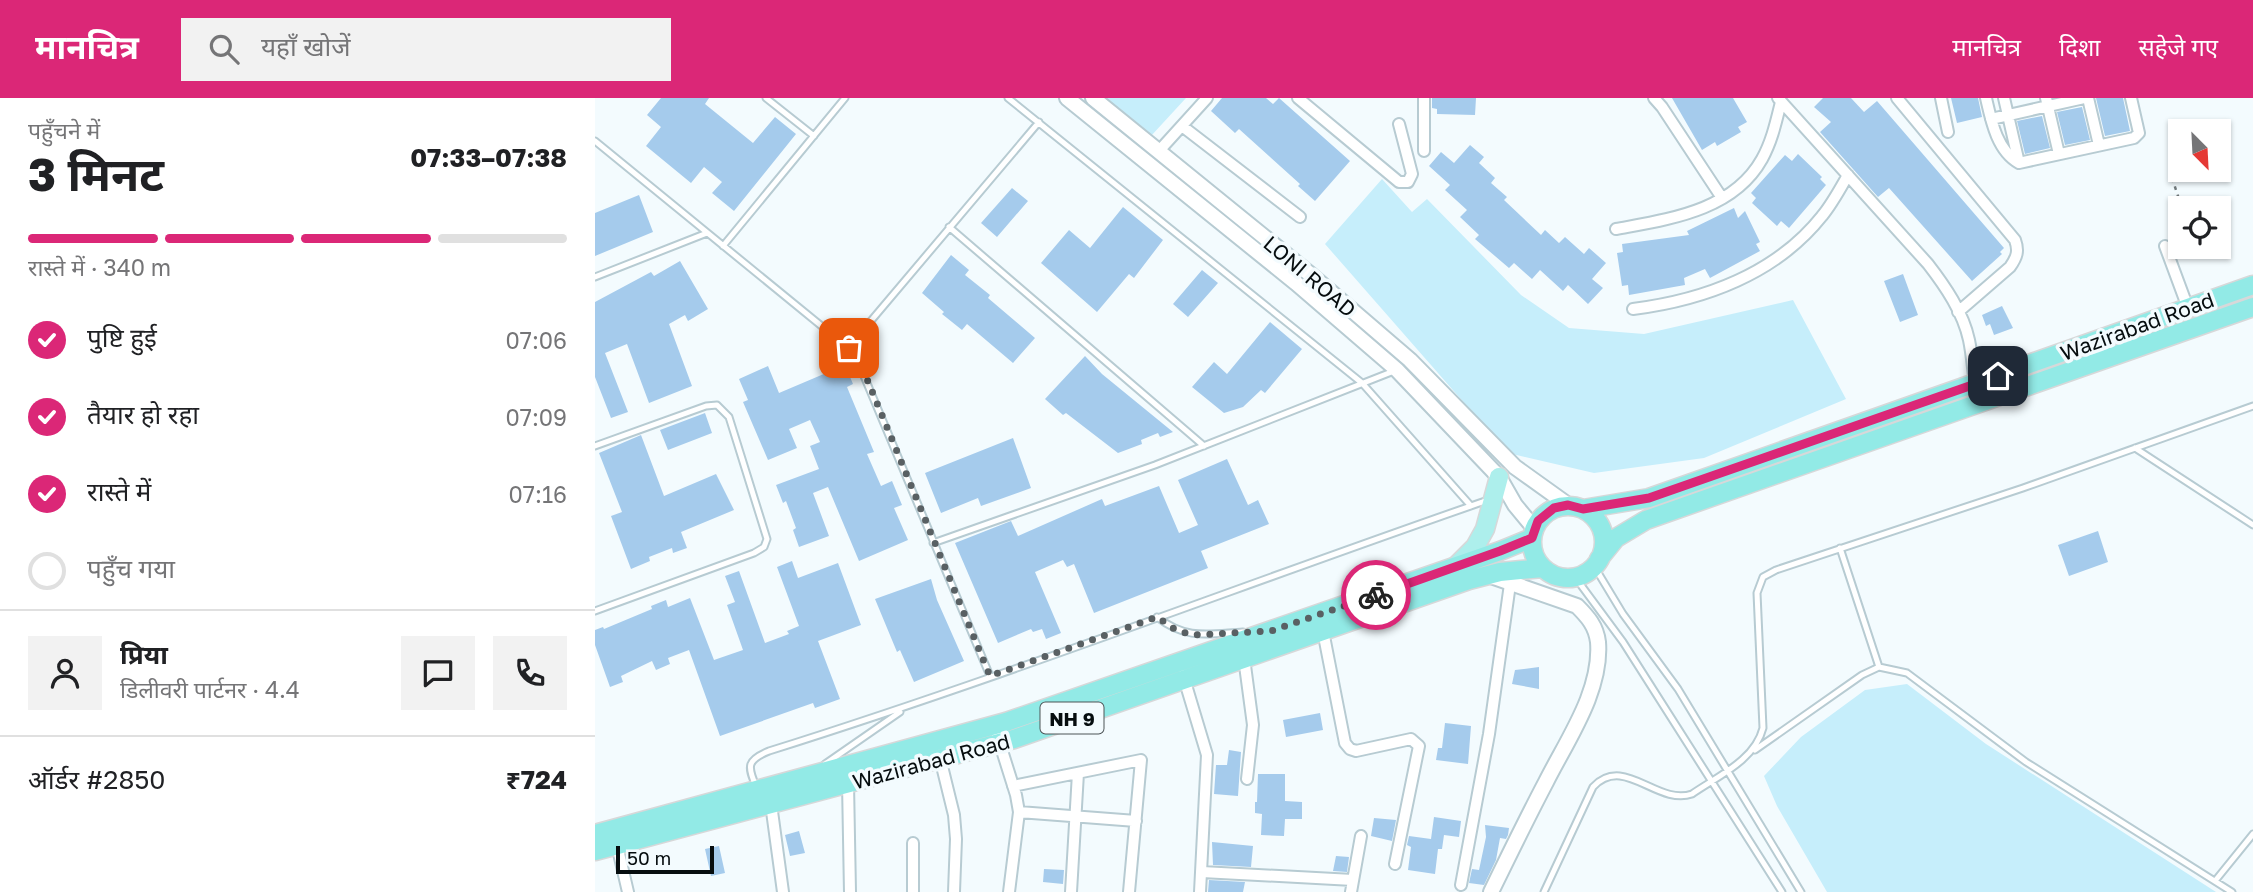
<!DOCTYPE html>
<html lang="hi">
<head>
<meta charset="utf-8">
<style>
	:root { --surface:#fff; --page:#f2f2f2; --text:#202124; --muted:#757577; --line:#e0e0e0; --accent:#db2777 }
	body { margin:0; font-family:"Golos Text","Noto Sans Devanagari",sans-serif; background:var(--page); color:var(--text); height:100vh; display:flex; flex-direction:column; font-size:26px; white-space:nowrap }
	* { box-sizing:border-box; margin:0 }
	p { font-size:23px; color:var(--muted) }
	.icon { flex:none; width:38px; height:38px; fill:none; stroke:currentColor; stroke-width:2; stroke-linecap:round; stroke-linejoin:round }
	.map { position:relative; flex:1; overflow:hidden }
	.side { display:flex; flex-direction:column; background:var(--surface); width:595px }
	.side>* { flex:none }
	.needle { width:46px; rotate:156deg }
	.fabs { position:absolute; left:1573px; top:21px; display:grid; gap:14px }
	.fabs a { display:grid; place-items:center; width:63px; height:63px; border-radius:0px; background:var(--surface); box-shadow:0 2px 5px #0004; font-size:35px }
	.scale { position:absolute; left:21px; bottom:18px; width:98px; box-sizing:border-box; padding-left:7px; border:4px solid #060d0f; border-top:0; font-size:19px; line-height:24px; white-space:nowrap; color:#060d0f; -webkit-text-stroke:5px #f3fbfe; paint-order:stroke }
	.pin { position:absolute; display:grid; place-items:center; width:60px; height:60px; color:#fff; margin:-30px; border-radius:14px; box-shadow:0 4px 10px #0006 }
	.courier { position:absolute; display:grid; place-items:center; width:70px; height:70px; margin:-35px; border:5px solid #db2777; border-radius:50%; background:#fff; color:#222; box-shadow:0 2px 9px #0007 }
	.overview em { font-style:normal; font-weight:700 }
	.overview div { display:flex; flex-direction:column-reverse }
	.overview { display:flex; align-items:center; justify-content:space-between; height:119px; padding:0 28px }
	h1 { font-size:46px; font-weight:700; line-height:52px }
	.bar { display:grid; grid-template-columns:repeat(4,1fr); gap:10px 7px; align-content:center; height:84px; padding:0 28px }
	.bar i { height:9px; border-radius:5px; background:var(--line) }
	.bar .selected { background:var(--accent) }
	.bar p { grid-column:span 4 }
	.line { display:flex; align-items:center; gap:18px; padding:0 28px; border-top:2px solid var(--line) }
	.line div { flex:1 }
	.round { display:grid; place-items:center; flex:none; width:74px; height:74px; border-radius:0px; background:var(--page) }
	ol { padding:0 28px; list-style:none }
	li { display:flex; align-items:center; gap:21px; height:77px }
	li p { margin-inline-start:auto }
	li .icon { padding:7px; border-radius:50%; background:var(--accent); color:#fff; stroke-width:4 }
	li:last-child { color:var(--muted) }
	li i { width:38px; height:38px; border:4px solid var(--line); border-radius:50% }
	header { display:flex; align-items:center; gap:42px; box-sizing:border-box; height:98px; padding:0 35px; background:var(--accent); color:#fff }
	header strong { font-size:33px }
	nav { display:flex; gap:38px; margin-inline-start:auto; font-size:24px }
	.search { width:490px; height:63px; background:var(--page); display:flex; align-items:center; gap:18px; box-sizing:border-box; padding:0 24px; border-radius:0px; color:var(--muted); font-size:26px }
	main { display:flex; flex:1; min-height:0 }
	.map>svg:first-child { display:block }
	.green { fill:#c6eefb }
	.building { fill:#a5cbec }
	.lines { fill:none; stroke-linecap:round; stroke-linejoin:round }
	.service-casing { stroke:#b7cbd2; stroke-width:9 }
	.minor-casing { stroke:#b7cbd2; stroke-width:14 }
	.tertiary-casing { stroke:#b7cbd2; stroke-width:18 }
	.primary-casing { stroke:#d7d8d9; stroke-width:21 }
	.trunk-casing { stroke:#d7d8d9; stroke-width:21 }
	.path { stroke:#71797b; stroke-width:2.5; stroke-dasharray:3.5 5; stroke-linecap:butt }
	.service { stroke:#fff; stroke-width:5 }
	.minor { stroke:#fff; stroke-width:10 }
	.tertiary { stroke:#fff; stroke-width:14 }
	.primary { stroke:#adefec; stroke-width:18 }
	.trunk { stroke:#92eae6; stroke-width:18 }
	.done { stroke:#596063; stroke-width:7; stroke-dasharray:0 12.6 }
	.route { stroke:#db2777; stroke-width:9 }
	.labels { text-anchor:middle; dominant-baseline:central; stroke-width:7; stroke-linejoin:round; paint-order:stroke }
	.shield { fill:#f3fbfe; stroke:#4d5457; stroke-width:2 }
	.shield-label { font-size:19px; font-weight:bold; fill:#060d0f }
	.street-label { font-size:21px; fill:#060d0f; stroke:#f3fbfe }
</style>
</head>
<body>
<header>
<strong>मानचित्र</strong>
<div class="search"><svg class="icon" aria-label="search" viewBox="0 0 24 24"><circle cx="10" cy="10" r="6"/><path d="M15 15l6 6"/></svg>यहाँ खोजें</div>
<nav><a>मानचित्र</a><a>दिशा</a><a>सहेजे गए</a></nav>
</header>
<main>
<section class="side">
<div class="overview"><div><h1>3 मिनट</h1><p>पहुँचने में</p></div><em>07:33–07:38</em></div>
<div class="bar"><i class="selected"></i><i class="selected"></i><i class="selected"></i><i></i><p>रास्ते में · 340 m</p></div>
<ol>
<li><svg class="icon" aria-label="check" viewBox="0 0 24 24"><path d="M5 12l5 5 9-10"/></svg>पुष्टि हुई<p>07:06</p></li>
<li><svg class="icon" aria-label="check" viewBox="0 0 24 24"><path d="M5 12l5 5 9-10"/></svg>तैयार हो रहा<p>07:09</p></li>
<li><svg class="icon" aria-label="check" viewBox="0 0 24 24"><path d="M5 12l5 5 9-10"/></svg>रास्ते में<p>07:16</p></li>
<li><i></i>पहुँच गया</li>
</ol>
<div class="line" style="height:126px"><a class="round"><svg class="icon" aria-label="person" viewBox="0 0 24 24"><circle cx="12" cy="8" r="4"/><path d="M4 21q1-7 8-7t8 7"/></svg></a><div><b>प्रिया</b><p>डिलीवरी पार्टनर · 4.4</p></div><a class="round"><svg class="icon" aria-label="chat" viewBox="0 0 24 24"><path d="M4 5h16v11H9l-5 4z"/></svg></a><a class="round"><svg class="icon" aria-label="phone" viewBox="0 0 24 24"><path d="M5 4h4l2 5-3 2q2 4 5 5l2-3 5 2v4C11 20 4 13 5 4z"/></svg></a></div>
<div class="line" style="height:91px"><div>ऑर्डर #2850</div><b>₹724</b></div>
</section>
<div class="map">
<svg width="1658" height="794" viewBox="0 0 1658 794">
	<rect width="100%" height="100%" fill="#f3fbfe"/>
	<path class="green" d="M505,0H591L556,38Z
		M787,81L817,114L832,101L926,197L974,230L1049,236L1198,202L1251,301L1109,360L999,375L913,355L730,146Z
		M1312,586L1391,646L1621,794H1232L1182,708L1169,678L1206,639L1270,592Z"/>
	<path class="building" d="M66,0H114L110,6L158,45L180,19L201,36L139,113L117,95L127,84L109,69L96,85L51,48L66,29L52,17Z
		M627,0H671L678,6L684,0L755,63L720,103L703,88L705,86L644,31L640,35L616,13Z
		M837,0H881L880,17L842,16V11L837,10Z
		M1077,0H1138L1152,24L1143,29L1146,34L1122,48L1120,44L1107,52Z
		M1228,0H1256L1269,14L1282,3L1409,150L1405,154L1407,156L1377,183L1294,90L1283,99L1225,34L1236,24L1219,9Z
		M1356,0H1383L1387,19L1362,25Z
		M1501,0H1528L1535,33L1510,38Z
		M1487,9L1495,42L1470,47L1462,14Z
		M1447,18L1455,50L1430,56L1422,23Z
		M875,47L889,59L884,65L900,80L896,85L912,99L909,102L946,137L950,132L964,145L970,139L989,156L994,150L1011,165L997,181L1008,190L993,206L973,187L968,193L945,172L937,181L919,165L914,170L880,141L884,137L865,119L872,112L850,92L855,87L834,68L846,54L859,65Z
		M1203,56L1227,79L1225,81L1231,87L1194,130L1186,123L1182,128L1157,105L1161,100L1156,95L1190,57L1197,63Z
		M417,90L433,103L402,139L386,125Z
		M44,97L58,134L0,158V115Z
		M528,109L568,142L539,180L534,176L502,214L446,165L474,132L495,150Z
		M1139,110L1143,120L1150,113L1165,144L1161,146L1165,153L1115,180L1110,171L1089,180L1090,187L1034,197L1033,187L1027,188L1022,155L1028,154L1027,146L1094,137L1092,133Z
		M356,157L374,172L370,177L395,197L393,200L440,240L418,265L372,226L367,232L347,216L349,214L327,195Z
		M85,163L113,211L93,223L90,217L74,226L97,288L54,305L32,246L10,255L33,314L16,320L0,279V204L56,174L59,178Z
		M607,172L623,185L593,219L578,206Z
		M1308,176L1323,217L1305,224L1289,183Z
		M1407,208L1418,230L1399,237L1395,226L1391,228L1387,217Z
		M675,224L707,251L670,295L666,292L648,309L629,315L597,289L619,264L632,276Z
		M490,258L507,276L578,334L565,339L563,335L546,342L547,346L523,355L471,315L468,317L450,301Z
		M250,267L258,286L252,289L279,354L272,356L286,388L297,383L307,407L299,410L313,442L264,463L233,389L218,395L234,438L204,449L198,432L201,430L191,403L188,405L181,387L224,371L215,348L225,344L215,322L194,331L202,350L173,362L148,304L153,302L144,281L173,268L184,295Z
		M110,315L117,335L73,352L65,332Z
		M46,337L69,398L121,376L139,412L86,434L92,450L78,455L77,450L54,459L55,463L36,471L16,418L27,414L4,355Z
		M418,340L436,390L386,408L383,400L346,415L330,375Z
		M632,361L653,407L663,402L674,426L606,453L613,470L499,515L479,466L472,469L468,462L440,474L466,535L451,541L447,531L438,534L436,531L403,545L360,445L416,423L423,438L507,401L510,408L564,388L584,435L603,427L583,382Z
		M1503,433L1513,464L1474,478L1463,447Z
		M197,463L203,480L243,465L266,527L223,543L245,601L220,610L218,605L125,638L94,552L73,560L75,566L61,572L57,563L26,578L28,584L15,589L0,547V532L8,529L9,531L57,511L56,508L71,502L73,509L95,500L119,562L148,552L132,507L140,504L130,478L144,473L170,545L194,536L192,533L204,528L182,469Z
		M336,481L342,502L369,563L319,584L305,552L302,554L280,501Z
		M944,569V591L917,586L920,572Z
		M725,615L728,632L691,639L688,622Z
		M850,625L876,628L873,666L841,662L843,650H847Z
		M634,652L646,654L643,698L619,696L621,667H632Z
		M663,676H690V703L707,704V721H690L689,738L666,737L667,716L660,715V704H662Z
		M839,719L866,723L864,739L849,737L847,751H843L840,776L813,772L816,749L812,747L814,738L836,741Z
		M779,720L801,722L797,743L776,738Z
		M890,727L914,730L913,737L911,741L905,740L901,762L889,787L874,785L877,771L884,772L891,739Z
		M204,733L210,755L195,758L190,737Z
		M617,744L658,748L656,769L618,767Z
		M124,748L130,775L116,778L110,751Z
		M741,758L754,759L752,774L738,773Z
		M449,771L469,772L468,786L448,784Z
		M614,782L650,784L648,794H613Z"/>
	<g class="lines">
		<g class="service-casing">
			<path id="service" d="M171,0L219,38
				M413,0L767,285L876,408
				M0,43L240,239L261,259L395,578
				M354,129L609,348
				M128,148L250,0
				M0,179L112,135
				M253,250L444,24
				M0,348L111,308L122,307L134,319L172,441L169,449L159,455L0,513
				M1540,350L1658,427
				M338,445L560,367L799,273
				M1245,450L1284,569
				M999,468L1028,516L1083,591L1206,794
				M980,479L1028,544L1187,794
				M562,519C591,542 613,536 648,534
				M1160,652L1267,577L1284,569L1312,575L1431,664L1637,794
				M230,666L305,614
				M161,688C152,668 152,662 174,653C416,577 653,485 893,402
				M1620,783L1658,736
				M949,794L998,689C1029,656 1062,708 1097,696C1123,678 1160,662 1168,630L1162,495L1168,479L1181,472L1428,390L1658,308"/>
		</g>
		<g class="minor-casing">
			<path id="minor" d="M703,0L804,84H813L817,76L804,26
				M829,0V53
				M1059,0L1067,9L1127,100
				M1183,0L1333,166C1350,188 1368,214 1374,242C1377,256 1378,272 1380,286
				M1302,0L1420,142C1424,153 1422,159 1415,169L1363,214
				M1346,0L1353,34
				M1391,0C1396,22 1402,53 1424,65L1539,40L1544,35L1536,0
				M1409,0L1424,65
				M1451,0L1464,56
				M1493,0L1504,47
				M1396,21L1489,0
				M587,28L705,119
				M563,54L612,0
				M1021,131C1074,121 1138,113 1167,61C1177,43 1181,24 1186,4
				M1570,148L1593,210
				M1038,211C1109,202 1181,176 1227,118C1237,106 1245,91 1253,77
				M728,533L750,645L755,651L761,653L816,641L824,648L800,766
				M649,560L658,627L652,681
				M588,577L612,657L605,794
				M399,627L421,697L424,714L414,794
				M345,660L359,717L361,741L359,794
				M253,685L255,794
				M418,688L546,662L534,794
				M176,706L188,794
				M424,714L541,723
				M318,745V794
				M22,747L33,794
				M607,774L758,782
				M866,787L894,636L915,486
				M476,794L483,675
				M756,794L766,738"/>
		</g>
		<g class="tertiary-casing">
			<path id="tertiary" d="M472,0L701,185L802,272L904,379L920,407L939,430
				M498,0L716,177L815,262L920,369L973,407
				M893,477L982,508C993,519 1001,528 1003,544C1007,593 972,642 951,684C932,720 914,757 896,794"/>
		</g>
		<g class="primary-casing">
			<path id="primary" d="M860,469L880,449L890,431L904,379"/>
		</g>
		<g class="trunk-casing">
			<path id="trunk" d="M937 444a36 36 0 1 1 72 0a36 36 0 1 1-72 0Z
				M988,411L1054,400L1658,187
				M1004,461L1021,440L1051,422L1658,209
				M0,736L411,624L905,453L937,440
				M0,753L419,641L874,482L905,474L948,470"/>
		</g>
		<path class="path" d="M1585,79L1577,80L1587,110
			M1579,142L1586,139"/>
		<use href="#service" class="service"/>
		<use href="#minor" class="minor"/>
		<use href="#tertiary" class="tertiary"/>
		<use href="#primary" class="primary"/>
		<use href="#trunk" class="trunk"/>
	</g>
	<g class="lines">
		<path class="done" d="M254,250L267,269L395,578L562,519L581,532L598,537L676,533L781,497"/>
		<path class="route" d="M781,497L905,453L937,440L943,423L959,410L973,407L988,411L1054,400L1403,278"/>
	</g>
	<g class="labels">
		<rect class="shield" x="445.5" y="604.5" width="63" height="31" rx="5"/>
		<g class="shield-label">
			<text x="477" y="620">NH 9</text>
		</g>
		<g class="street-label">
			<text transform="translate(715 178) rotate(40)">LONI ROAD</text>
			<text transform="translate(1542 228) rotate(-20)">Wazirabad Road</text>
			<text transform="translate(336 663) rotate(-15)">Wazirabad Road</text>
		</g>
	</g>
</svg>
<div class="fabs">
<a><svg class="needle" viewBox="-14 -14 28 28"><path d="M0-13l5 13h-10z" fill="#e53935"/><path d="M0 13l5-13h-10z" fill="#757577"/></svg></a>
<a><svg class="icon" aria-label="locate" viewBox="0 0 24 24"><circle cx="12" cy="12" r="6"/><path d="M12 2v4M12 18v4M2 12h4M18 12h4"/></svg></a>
</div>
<div class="scale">50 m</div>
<div class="pin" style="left:254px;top:250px;background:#ea580c"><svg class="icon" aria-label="bag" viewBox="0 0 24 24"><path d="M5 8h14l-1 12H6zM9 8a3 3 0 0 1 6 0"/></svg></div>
<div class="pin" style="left:1403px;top:278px;background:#1f2937"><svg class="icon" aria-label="home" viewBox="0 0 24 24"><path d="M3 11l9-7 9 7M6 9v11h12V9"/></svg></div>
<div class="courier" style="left:781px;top:497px"><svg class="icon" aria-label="bike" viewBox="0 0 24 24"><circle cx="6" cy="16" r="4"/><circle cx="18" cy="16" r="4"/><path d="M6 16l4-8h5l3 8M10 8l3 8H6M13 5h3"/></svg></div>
</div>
</main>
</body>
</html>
